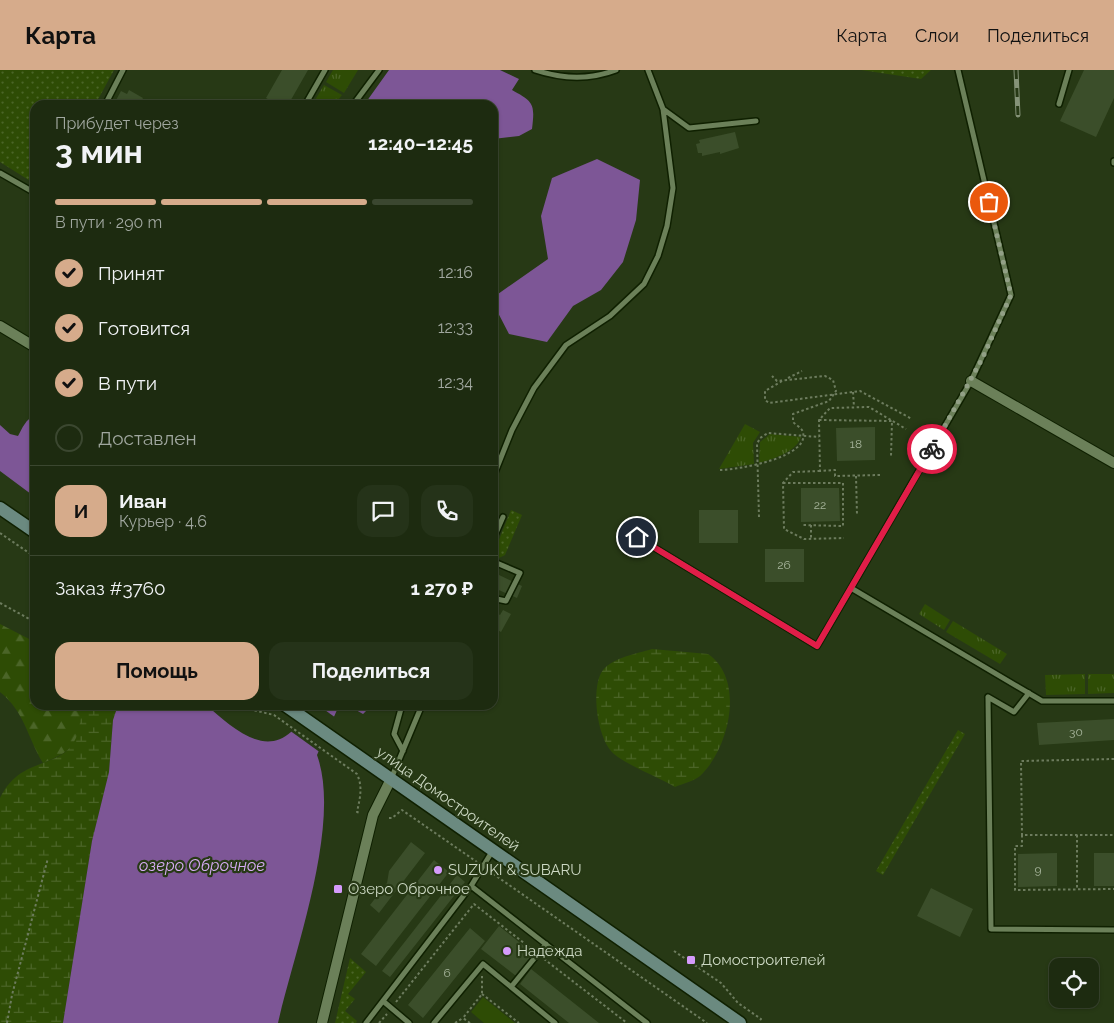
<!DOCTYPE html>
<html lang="ru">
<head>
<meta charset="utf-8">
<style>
	:root { --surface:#1d2b10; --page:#253319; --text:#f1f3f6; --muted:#a0a79f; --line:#3b4730; --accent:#d6ab8b }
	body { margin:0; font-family:Raleway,sans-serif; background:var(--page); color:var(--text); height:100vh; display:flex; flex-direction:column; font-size:19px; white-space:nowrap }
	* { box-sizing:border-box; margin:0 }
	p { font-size:16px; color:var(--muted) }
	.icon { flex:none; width:28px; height:28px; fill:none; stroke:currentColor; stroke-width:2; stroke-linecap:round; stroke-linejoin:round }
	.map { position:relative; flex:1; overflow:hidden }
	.details { position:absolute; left:30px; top:30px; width:468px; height:610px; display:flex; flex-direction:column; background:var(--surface); border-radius:15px; box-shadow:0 1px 4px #0004,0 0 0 1px var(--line) }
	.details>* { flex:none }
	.fabs { position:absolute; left:1049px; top:888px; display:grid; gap:10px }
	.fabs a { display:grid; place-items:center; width:50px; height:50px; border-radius:10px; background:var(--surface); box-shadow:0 1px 4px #0004,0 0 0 1px var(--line); font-size:25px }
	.pin { position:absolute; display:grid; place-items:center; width:42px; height:42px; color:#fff; margin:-21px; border:2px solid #fff; border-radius:50%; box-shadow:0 1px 5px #0007 }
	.courier { position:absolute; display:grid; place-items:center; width:50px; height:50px; margin:-25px; border:4px solid #e11d48; border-radius:50%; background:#fff; color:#222; box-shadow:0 1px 6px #0007 }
	.overview em { font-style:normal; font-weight:700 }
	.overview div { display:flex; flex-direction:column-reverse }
	.overview { display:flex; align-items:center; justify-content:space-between; height:85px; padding:0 25px }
	h1 { font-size:32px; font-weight:700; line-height:38px }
	.bar { display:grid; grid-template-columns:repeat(4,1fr); gap:8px 5px; align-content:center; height:60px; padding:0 25px }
	.bar i { height:6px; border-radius:4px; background:var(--line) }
	.bar .active { background:var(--accent) }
	.bar p { grid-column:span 4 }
	.line { display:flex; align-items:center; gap:12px; padding:0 25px; border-top:1px solid var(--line) }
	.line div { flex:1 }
	.round { display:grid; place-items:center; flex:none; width:52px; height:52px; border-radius:15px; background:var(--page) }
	ol { padding:0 25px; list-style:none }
	li { display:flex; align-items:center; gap:15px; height:55px }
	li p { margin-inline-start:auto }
	li .icon { padding:5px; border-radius:50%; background:var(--accent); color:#111; stroke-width:4 }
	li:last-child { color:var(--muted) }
	li i { width:28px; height:28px; border:2px solid var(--line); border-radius:50% }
	.primary-button { display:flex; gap:10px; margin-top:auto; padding:10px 25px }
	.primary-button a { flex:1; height:58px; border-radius:15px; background:var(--accent); color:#111; font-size:20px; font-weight:700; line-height:58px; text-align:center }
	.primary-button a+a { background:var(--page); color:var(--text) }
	header { display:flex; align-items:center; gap:30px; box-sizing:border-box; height:70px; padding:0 25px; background:var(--accent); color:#111 }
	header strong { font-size:24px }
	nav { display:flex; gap:28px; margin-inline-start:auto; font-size:18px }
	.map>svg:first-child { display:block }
	.grass { fill:url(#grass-dots) }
	.forest { fill:url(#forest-firs) }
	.wetland { fill:url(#wetland-marsh) }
	.park { fill:url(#park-tufts) }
	.garden { fill:#2e4c05 }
	.water { fill:#7d5696 }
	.pier { fill:#273915 }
	.building { fill:#3b4e2a }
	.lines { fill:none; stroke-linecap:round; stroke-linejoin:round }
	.lane-casing { stroke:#0f2000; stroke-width:8 }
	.street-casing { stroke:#0f2000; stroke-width:12 }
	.secondary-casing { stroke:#0f2000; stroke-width:15 }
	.path { stroke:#6d7c5e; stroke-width:2; stroke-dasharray:2.5 2.5; stroke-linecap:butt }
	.lane { stroke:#6b8059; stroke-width:5 }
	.street { stroke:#6b8059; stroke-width:10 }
	.secondary { stroke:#6b8a80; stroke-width:12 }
	.rail-casing { stroke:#859378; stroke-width:5 }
	.rail { stroke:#273915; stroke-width:3; stroke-dasharray:9; stroke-linecap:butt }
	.done { stroke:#92a086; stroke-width:5; stroke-dasharray:0 9 }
	.route { stroke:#e11d48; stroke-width:6 }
	.poi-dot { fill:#d59bfb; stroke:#273915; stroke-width:2 }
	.labels { text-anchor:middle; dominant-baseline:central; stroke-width:4.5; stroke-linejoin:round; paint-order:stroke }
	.number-label { font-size:12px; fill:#a8b69d }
	.street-label { font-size:15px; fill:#ccd8c3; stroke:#273915 }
	.poi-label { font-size:15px; fill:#ccd8c3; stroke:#273915; text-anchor:start }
	.water-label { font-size:16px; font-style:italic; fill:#d7acf5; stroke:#273915 }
</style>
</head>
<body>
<header>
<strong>Карта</strong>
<nav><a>Карта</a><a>Слои</a><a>Поделиться</a></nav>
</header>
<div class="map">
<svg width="1114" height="953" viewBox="0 0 1114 953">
	<defs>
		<pattern id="grass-dots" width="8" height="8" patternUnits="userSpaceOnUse" patternTransform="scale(1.25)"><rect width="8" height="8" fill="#2e4c05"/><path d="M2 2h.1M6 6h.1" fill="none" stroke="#4b6528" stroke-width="1.8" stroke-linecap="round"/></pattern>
		<pattern id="forest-firs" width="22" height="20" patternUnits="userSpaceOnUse" patternTransform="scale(1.25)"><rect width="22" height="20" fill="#2e4c05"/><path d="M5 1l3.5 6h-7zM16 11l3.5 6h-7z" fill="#4b6528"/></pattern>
		<pattern id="wetland-marsh" width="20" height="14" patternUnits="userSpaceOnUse" patternTransform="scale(1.25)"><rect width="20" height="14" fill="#2e4c05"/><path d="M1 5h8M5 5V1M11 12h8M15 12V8" fill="none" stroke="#4b6528"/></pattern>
		<pattern id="park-tufts" width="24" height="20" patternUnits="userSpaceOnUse" patternTransform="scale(1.25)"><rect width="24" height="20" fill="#2e4c05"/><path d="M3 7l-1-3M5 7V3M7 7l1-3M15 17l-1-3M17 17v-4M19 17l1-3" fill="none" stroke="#4b6528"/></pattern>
	</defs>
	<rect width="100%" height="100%" fill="#273915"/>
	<path class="grass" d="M0,0H114L95,35H35V114L0,92Z
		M861,0H931L921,9Z
		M511,440L522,445L505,485L499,488L494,482Z
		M958,660L965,664L883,805L876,801Z
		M350,888L366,902L348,924L355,929L345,941L357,951L356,953H335Z"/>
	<path class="forest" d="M0,554L35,572V635H81C82,670 76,680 43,693C27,667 25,642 0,622Z"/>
	<path class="wetland" d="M652,579L708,584C746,610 729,679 700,706C694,711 682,714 675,717C658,707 627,695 614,684C597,670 590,617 603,600C614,587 636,584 652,579Z
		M81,635H118L113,650L109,702L92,771L63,953H0V728C26,674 82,712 81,635Z"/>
	<path class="park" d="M333,0H358L344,23L326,12Z
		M324,15L342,25L334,35H312Z
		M745,354L760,362L753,373L754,394L719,399Z
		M770,364L801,367C796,382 773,389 759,393L760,372Z
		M925,534L950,550L944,560L919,544Z
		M953,551L1007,584L1000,594L946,562Z
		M1085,604V624L1046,625L1045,605Z
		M1088,604H1114V623L1088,624Z"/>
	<path class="garden" d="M483,927L515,953H484L471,942Z"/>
	<path class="water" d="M389,0H500L519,9L512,20C534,32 535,34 532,59L519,66L493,69L492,35H364Z
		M597,89L640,110L636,150L623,192L601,220L573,236L547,272L509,264L495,237L493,236V223L498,224L548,189L541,146L552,108Z
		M35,346V427L0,401V355L10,364L18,366C22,359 26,348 35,346Z
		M118,635H206C229,654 262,688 291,662C298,655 303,643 308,635H372L363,644L349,636L337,640L317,685C342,754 294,882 278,953H63L92,771L109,702L113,650Z"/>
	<path class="pier" d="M305,635H318L336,648L321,683L289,660Z"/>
	<path class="building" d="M282,0H308L288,35H278L266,28Z
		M1084,0H1114V28L1096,67L1060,51Z
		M129,20L143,28L139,35H121L115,32L121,21L127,24Z
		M735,62L739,78L720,84V82L702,86V83H698L696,74L700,73L699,70Z
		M875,357V390L837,391L836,358Z
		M801,418H839L840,451L801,452Z
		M699,440H738V473H699Z
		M765,479H804V512H765Z
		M497,504L522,516L517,528L492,517Z
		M492,540L500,545L503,540L511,544L501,562L492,557Z
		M1114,649V670L1039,675L1037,653Z
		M411,772L425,783L379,843L370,835L387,813L389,801Z
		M1057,783V816L1018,817V784Z
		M1094,783H1114V816H1094Z
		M434,790L449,802L376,896L361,884Z
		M457,805L465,812L390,907L382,901Z
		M931,818L973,839L960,867L917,846Z
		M499,856L534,884L516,906L481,879Z
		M470,858L485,871L423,948L408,935Z
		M531,899L599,953H569L520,914Z"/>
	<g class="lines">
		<g class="lane-casing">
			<path id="lane" d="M535,0C562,9 590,10 616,0
				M958,0L1011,225L971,311L851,518L1042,631H1114
				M1059,34L1069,0
				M105,35L123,0
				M305,35L325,0
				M353,35L379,0
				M663,39L689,58L756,51
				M1114,91V93
				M0,103L35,123
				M492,410L512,360L534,318L566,275L610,246L644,214L658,186L667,156L673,118L663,39L648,0
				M637,467L817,576L851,518
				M492,472L503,447
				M492,491L520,503L506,531L492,528
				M988,627L991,859L1114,860
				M988,627L1014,642L1029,623
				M402,635L394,664L403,681
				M391,709L422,635
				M471,816L647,953
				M511,917L546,874
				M383,931L409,953
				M366,953L471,816L493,780
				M434,953L483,894L555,953"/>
		</g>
		<g class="street-casing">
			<path id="street" d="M0,256L35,277
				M971,311L1114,393
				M322,953L373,745L391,709"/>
		</g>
		<g class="secondary-casing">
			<path id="secondary" d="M0,438L35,462
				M285,635L740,953"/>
		</g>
		<path class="path" d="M788,308L802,301
			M782,311L765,321V330L769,333L860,321L912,349
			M853,322L854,337
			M819,350L892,351L891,386
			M720,400C736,400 815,387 802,360C800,357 796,355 793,352V344L829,331L836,321L833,310L825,306L777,311L772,306
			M820,401L793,402L783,413L784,459L804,469L844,468
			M880,405L835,406V400L820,401L819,350L830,338L869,337L906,359
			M856,406L857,445
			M783,413H843V456L802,455
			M759,447L757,374L760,368L768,363L819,367
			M811,455V468
			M0,463L35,487
			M0,533L35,552
			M246,635L253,640L274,645L357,704C363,717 360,728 357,742L360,743
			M1114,689L1021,691L1022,765H1114
			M389,748H392L402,740L477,792
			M1022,765V776H1015V820L1114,819
			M1077,765V819
			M489,801L707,953
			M674,881L721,913L738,933L761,949L759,951
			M544,889L627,953
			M482,924L519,953
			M396,932L474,834L533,880
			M7,953L12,925L48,788
			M379,953L387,944
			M455,953L463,948
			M470,953L463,948L482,924V906"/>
		<use href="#lane" class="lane"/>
		<use href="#street" class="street"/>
		<use href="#secondary" class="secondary"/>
		<g class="rail-casing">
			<path id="rail" d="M1016,0L1018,45"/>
		</g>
		<use href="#rail" class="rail"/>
	</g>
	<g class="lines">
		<path class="done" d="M932,379L982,289L1011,225L989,132"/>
		<path class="route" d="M637,467L817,576L932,379"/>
	</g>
	<g class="poi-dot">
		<circle cx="438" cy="800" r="5"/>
		<rect x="333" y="814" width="10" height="10" rx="2.5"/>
		<circle cx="507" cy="881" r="5"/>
		<rect x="686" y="885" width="10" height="10" rx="2.5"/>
	</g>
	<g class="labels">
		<g class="number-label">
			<text x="856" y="374">18</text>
			<text x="820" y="435">22</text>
			<text x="784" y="495">26</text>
			<text x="1076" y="662">30</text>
			<text x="1038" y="800">9</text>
			<text x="447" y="903">6</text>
		</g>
		<g class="street-label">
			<text transform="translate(448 729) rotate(35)">улица Домостроителей</text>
		</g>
		<g class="poi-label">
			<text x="448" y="800">SUZUKI &amp; SUBARU</text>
			<text x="348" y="819">Озеро Оброчное</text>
			<text x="517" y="881">Надежда</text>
			<text x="701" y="890">Домостроителей</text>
		</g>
		<g class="water-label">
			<text x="202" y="795">озеро Оброчное</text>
		</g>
	</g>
</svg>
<div class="fabs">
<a><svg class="icon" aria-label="locate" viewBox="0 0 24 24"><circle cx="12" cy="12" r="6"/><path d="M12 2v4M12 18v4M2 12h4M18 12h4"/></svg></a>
</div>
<div class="pin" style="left:989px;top:132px;background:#ea580c"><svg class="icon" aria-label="bag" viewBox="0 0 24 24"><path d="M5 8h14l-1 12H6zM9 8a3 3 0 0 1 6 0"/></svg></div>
<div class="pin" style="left:637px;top:467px;background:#1f2937"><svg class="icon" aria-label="home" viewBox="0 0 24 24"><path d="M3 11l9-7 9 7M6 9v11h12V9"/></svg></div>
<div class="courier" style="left:932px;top:379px"><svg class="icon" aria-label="bike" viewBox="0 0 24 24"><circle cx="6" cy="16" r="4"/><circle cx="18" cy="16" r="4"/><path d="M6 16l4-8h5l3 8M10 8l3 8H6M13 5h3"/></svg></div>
<section class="details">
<div class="overview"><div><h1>3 мин</h1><p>Прибудет через</p></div><em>12:40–12:45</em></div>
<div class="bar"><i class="active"></i><i class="active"></i><i class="active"></i><i></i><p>В пути · 290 m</p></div>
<ol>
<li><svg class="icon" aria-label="check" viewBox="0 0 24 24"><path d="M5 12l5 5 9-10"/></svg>Принят<p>12:16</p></li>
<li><svg class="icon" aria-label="check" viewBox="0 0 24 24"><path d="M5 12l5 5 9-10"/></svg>Готовится<p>12:33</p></li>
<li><svg class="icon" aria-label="check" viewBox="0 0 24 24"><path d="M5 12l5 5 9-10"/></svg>В пути<p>12:34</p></li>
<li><i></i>Доставлен</li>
</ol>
<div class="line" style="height:90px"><b class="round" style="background:var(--accent);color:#111">И</b><div><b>Иван</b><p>Курьер · 4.6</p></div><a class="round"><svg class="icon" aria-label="chat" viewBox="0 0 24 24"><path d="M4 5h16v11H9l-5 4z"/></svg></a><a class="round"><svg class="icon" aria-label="phone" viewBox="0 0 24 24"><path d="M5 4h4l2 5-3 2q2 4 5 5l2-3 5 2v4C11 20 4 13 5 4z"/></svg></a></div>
<div class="line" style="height:65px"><div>Заказ #3760</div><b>1 270 ₽</b></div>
<div class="primary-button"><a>Помощь</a><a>Поделиться</a></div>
</section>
</div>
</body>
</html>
